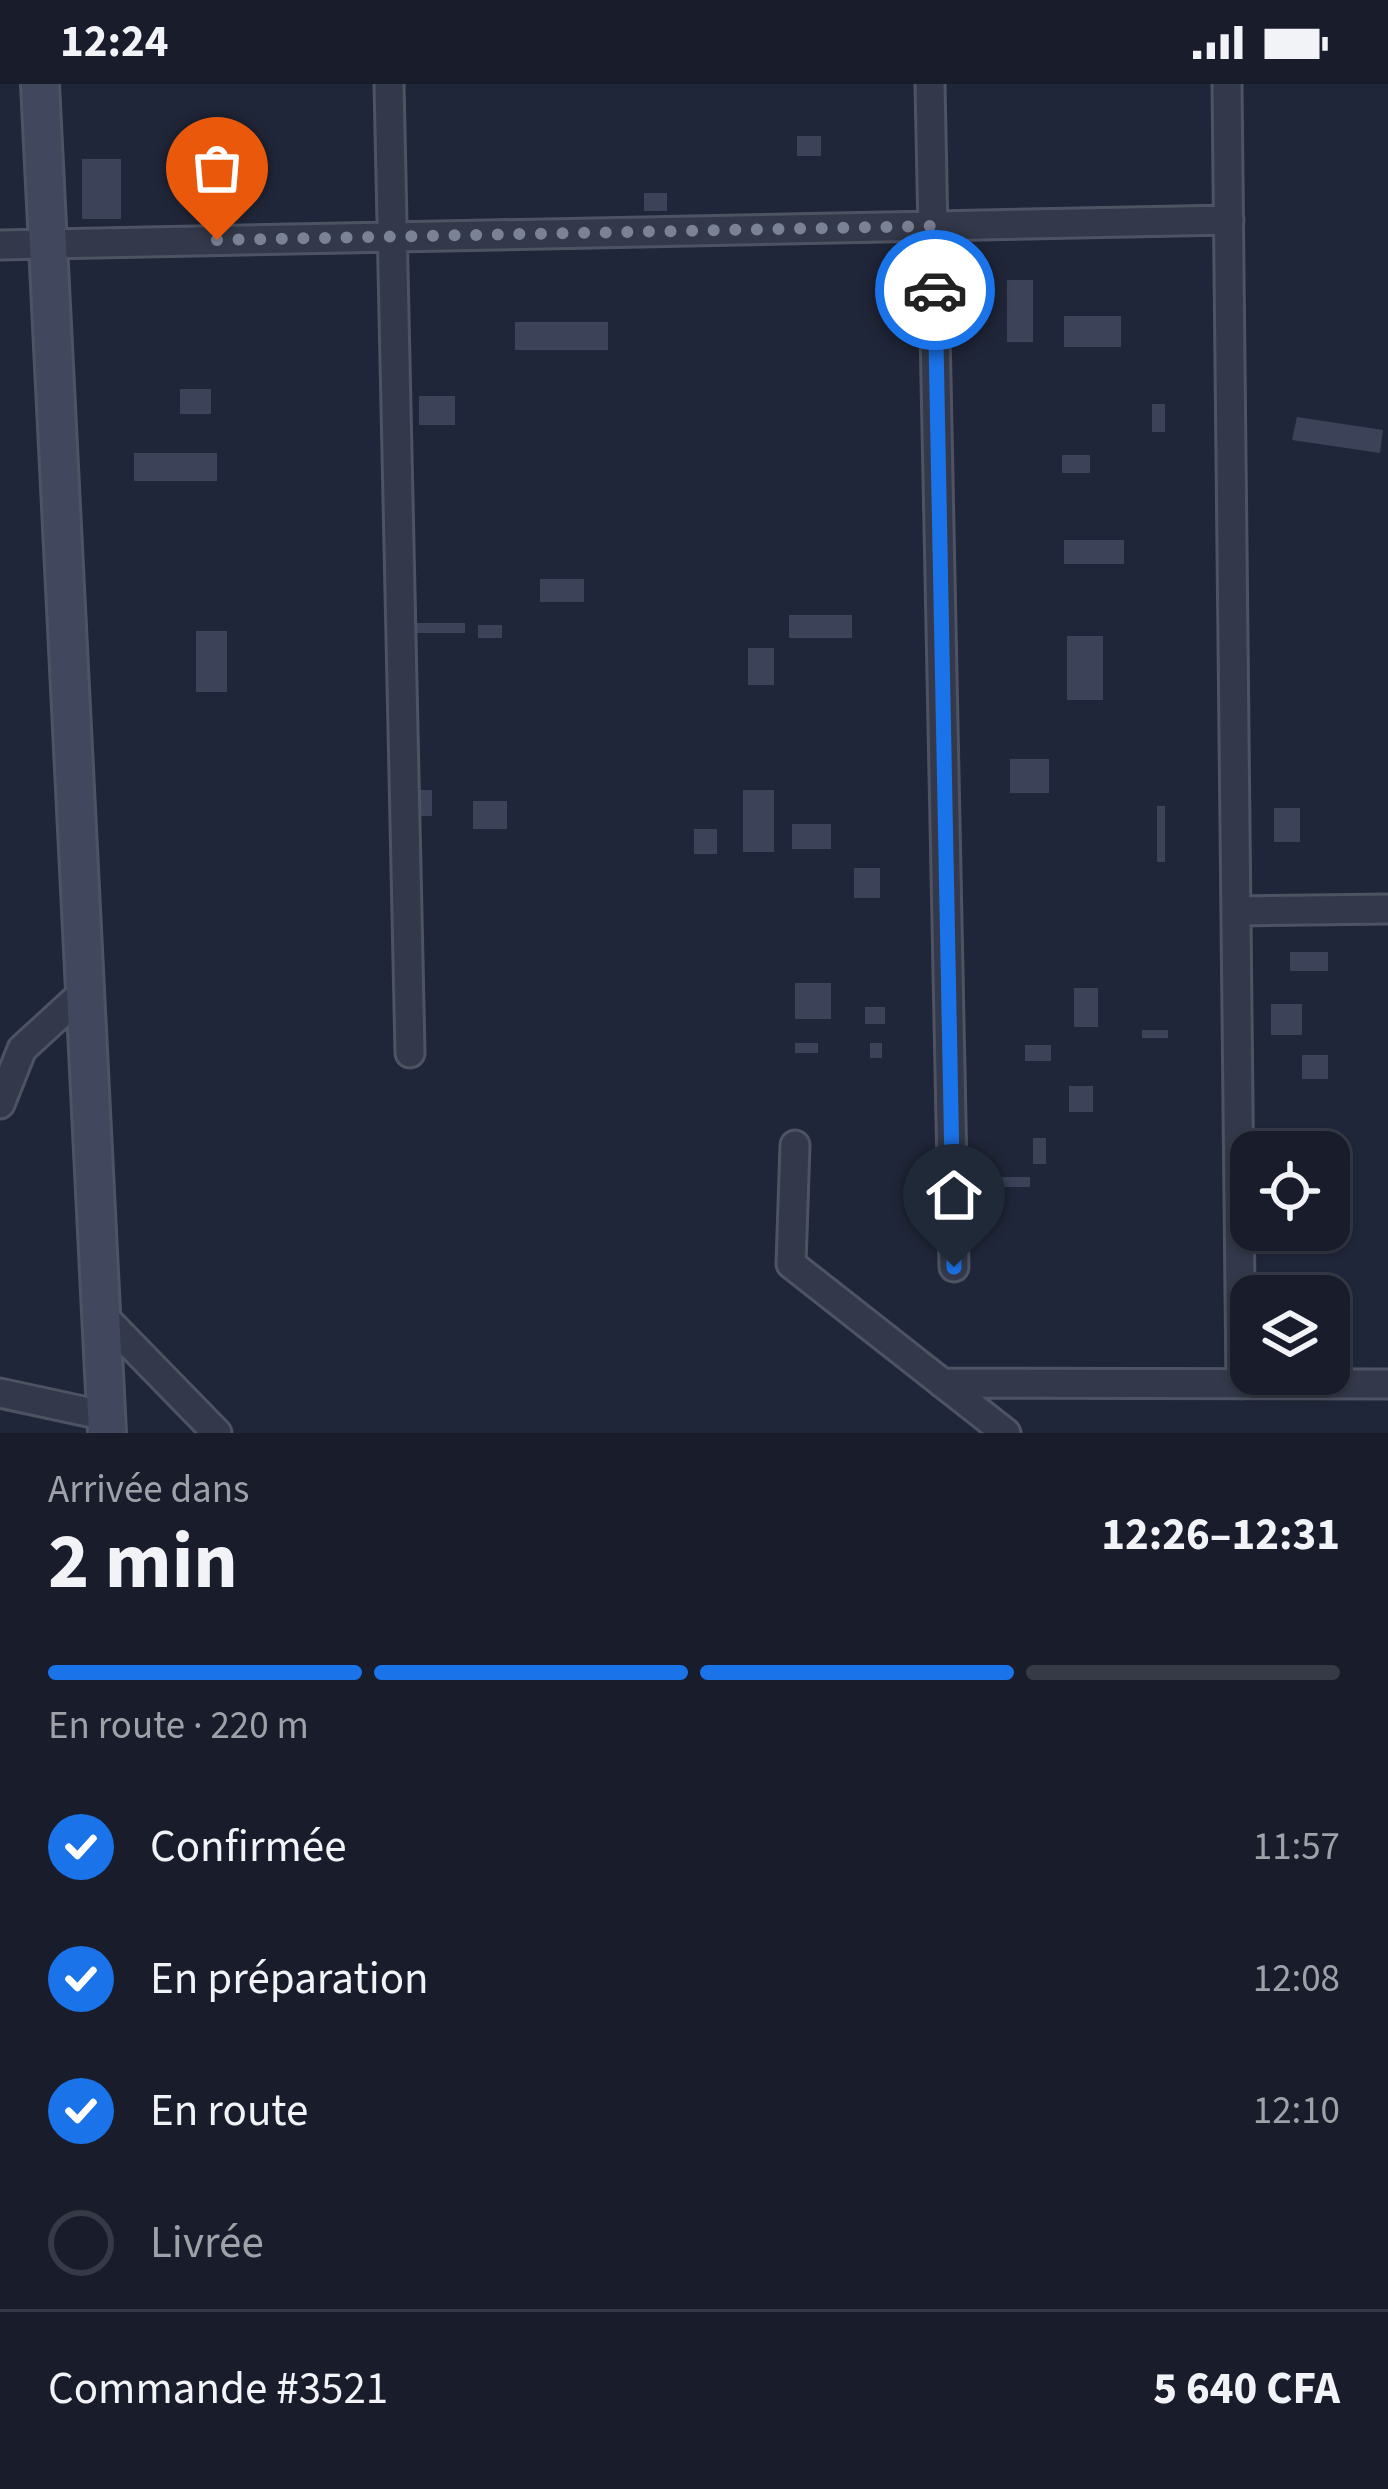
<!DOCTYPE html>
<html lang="fr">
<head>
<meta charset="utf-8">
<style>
	:root { --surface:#181c2b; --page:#252937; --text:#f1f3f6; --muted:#9fa1a9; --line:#363a47; --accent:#1a73e8 }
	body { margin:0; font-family:"Source Sans 3",sans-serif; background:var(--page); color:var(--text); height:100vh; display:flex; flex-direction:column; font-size:45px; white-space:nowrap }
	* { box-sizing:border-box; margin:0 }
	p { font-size:39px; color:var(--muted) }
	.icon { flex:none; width:66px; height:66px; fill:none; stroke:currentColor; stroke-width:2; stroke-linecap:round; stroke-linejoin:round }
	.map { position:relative; height:1349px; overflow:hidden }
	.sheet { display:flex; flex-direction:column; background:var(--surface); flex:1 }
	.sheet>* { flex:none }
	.fabs { position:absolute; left:1230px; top:1047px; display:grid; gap:24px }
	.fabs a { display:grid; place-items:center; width:120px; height:120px; border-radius:24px; background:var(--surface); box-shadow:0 3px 9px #0004,0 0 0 3px var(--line); font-size:60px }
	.pin { position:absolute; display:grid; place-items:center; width:102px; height:102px; color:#fff; margin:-123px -51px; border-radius:50% 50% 50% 0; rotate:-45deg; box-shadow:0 0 12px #0007 }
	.pin .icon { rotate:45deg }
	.courier { position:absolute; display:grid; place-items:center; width:120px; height:120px; margin:-60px; border:9px solid #1a73e8; border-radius:50%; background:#fff; color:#222; box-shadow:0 3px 15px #0007 }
	.headline em { font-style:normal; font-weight:700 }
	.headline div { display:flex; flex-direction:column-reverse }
	.headline { display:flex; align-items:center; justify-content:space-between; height:204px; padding:0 48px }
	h1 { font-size:78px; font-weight:700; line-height:90px }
	.bar { display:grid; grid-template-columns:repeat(4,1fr); gap:18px 12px; align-content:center; height:144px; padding:0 48px }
	.bar i { height:15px; border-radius:9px; background:var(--line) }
	.bar .selected { background:var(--accent) }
	.bar p { grid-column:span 4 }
	.line { display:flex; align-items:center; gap:30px; padding:0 48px; border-top:3px solid var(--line) }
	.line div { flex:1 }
	ol { padding:0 48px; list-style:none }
	li { display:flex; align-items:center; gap:36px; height:132px }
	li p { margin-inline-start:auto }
	li .icon { padding:12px; border-radius:50%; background:var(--accent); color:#fff; stroke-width:4 }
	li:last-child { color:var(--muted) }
	li i { width:66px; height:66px; border:6px solid var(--line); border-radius:50% }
	.status { display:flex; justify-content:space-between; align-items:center; height:84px; padding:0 60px; background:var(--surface); direction:ltr }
	.status svg { height:33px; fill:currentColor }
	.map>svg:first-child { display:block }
	.building { fill:#3c4359 }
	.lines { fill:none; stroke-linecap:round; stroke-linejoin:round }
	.minor-casing { stroke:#4e5364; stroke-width:33 }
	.secondary-casing { stroke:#4e5364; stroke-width:42 }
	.minor { stroke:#33394a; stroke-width:27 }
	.secondary { stroke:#41475d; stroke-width:36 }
	.done { stroke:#7c8295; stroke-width:12; stroke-dasharray:0 21.6 }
	.route { stroke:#1a73e8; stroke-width:15 }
</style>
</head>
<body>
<div class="status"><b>12:24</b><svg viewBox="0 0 49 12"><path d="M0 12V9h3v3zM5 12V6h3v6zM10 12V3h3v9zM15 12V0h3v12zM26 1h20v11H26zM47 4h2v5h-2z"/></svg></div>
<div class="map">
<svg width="1388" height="1349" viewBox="0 0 1388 1349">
	<rect width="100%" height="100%" fill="#202639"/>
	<path class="building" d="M797,52H821V72H797Z
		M82,75H121V135H82Z
		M644,109H667V127H644Z
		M1007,196H1033V258H1007Z
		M1064,232H1121V263H1064Z
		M515,238H608V266H515Z
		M180,305H211V330H180Z
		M419,312H455V341H419Z
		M1152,320H1165V348H1152Z
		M1297,333L1383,346L1380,369L1292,356Z
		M134,369H217V397H134Z
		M1062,371H1090V389H1062Z
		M1064,456H1124V480H1064Z
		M540,495H584V518H540Z
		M789,531H852V554H789Z
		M411,539H465V549H411Z
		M478,541H502V554H478Z
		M196,547H227V608H196Z
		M1067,552H1103V616H1067Z
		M748,564H774V601H748Z
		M1010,675H1049V709H1010Z
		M401,706H432V732H401Z
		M743,706H774V768H743Z
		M473,717H507V745H473Z
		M1157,722H1165V778H1157Z
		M1274,724H1300V758H1274Z
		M792,740H831V765H792Z
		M694,745H717V770H694Z
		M854,784H880V814H854Z
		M1290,868H1328V887H1290Z
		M795,899H831V935H795Z
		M1074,904H1098V943H1074Z
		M1271,920H1302V951H1271Z
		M865,923H885V940H865Z
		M1142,946H1168V954H1142Z
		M795,959H818V969H795Z
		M870,959H882V974H870Z
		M1025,961H1051V977H1025Z
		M1302,971H1328V995H1302Z
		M1069,1002H1093V1028H1069Z
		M1033,1054H1046V1080H1033Z
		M994,1093H1030V1103H994Z"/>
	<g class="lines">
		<g class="minor-casing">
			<path id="minor" d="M389,0L410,969
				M930,0L954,1183
				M1227,0L1241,1300
				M0,161L1229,136
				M1238,827L1388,825
				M0,1020L22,965L82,910
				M795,1061L791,1180L1006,1349
				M100,1229L217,1349
				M942,1299L1388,1300
				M0,1309L106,1332"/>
		</g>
		<g class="secondary-casing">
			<path id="secondary" d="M40,0L107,1349"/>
		</g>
		<use href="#minor" class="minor"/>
		<use href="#secondary" class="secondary"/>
	</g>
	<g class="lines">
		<path class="done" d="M217,156L933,142L935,206"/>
		<path class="route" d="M935,206L954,1183"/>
	</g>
</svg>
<div class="fabs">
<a><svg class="icon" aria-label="locate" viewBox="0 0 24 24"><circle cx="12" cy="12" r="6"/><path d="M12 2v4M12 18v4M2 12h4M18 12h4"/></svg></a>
<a><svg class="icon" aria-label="layers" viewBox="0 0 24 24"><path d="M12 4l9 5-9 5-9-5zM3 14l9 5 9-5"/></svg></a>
</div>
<div class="pin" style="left:217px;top:156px;background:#ea580c"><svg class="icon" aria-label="bag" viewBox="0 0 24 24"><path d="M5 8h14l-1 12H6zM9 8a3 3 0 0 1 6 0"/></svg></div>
<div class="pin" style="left:954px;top:1183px;background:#1f2937"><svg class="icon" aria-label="home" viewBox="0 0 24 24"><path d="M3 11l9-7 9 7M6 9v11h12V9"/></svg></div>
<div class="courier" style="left:935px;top:206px"><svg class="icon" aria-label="car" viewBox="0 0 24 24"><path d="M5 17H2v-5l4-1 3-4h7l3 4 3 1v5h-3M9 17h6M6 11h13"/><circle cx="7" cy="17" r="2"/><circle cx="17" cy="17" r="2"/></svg></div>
</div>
<section class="sheet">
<div class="headline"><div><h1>2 min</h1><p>Arrivée dans</p></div><em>12:26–12:31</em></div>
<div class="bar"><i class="selected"></i><i class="selected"></i><i class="selected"></i><i></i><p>En route · 220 m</p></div>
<ol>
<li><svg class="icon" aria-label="check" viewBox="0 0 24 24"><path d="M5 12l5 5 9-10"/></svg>Confirmée<p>11:57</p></li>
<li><svg class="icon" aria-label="check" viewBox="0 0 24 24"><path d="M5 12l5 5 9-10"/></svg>En préparation<p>12:08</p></li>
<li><svg class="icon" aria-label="check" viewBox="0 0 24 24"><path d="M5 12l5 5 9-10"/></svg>En route<p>12:10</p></li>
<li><i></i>Livrée</li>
</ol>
<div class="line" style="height:156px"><div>Commande #3521</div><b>5 640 CFA</b></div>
</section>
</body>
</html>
